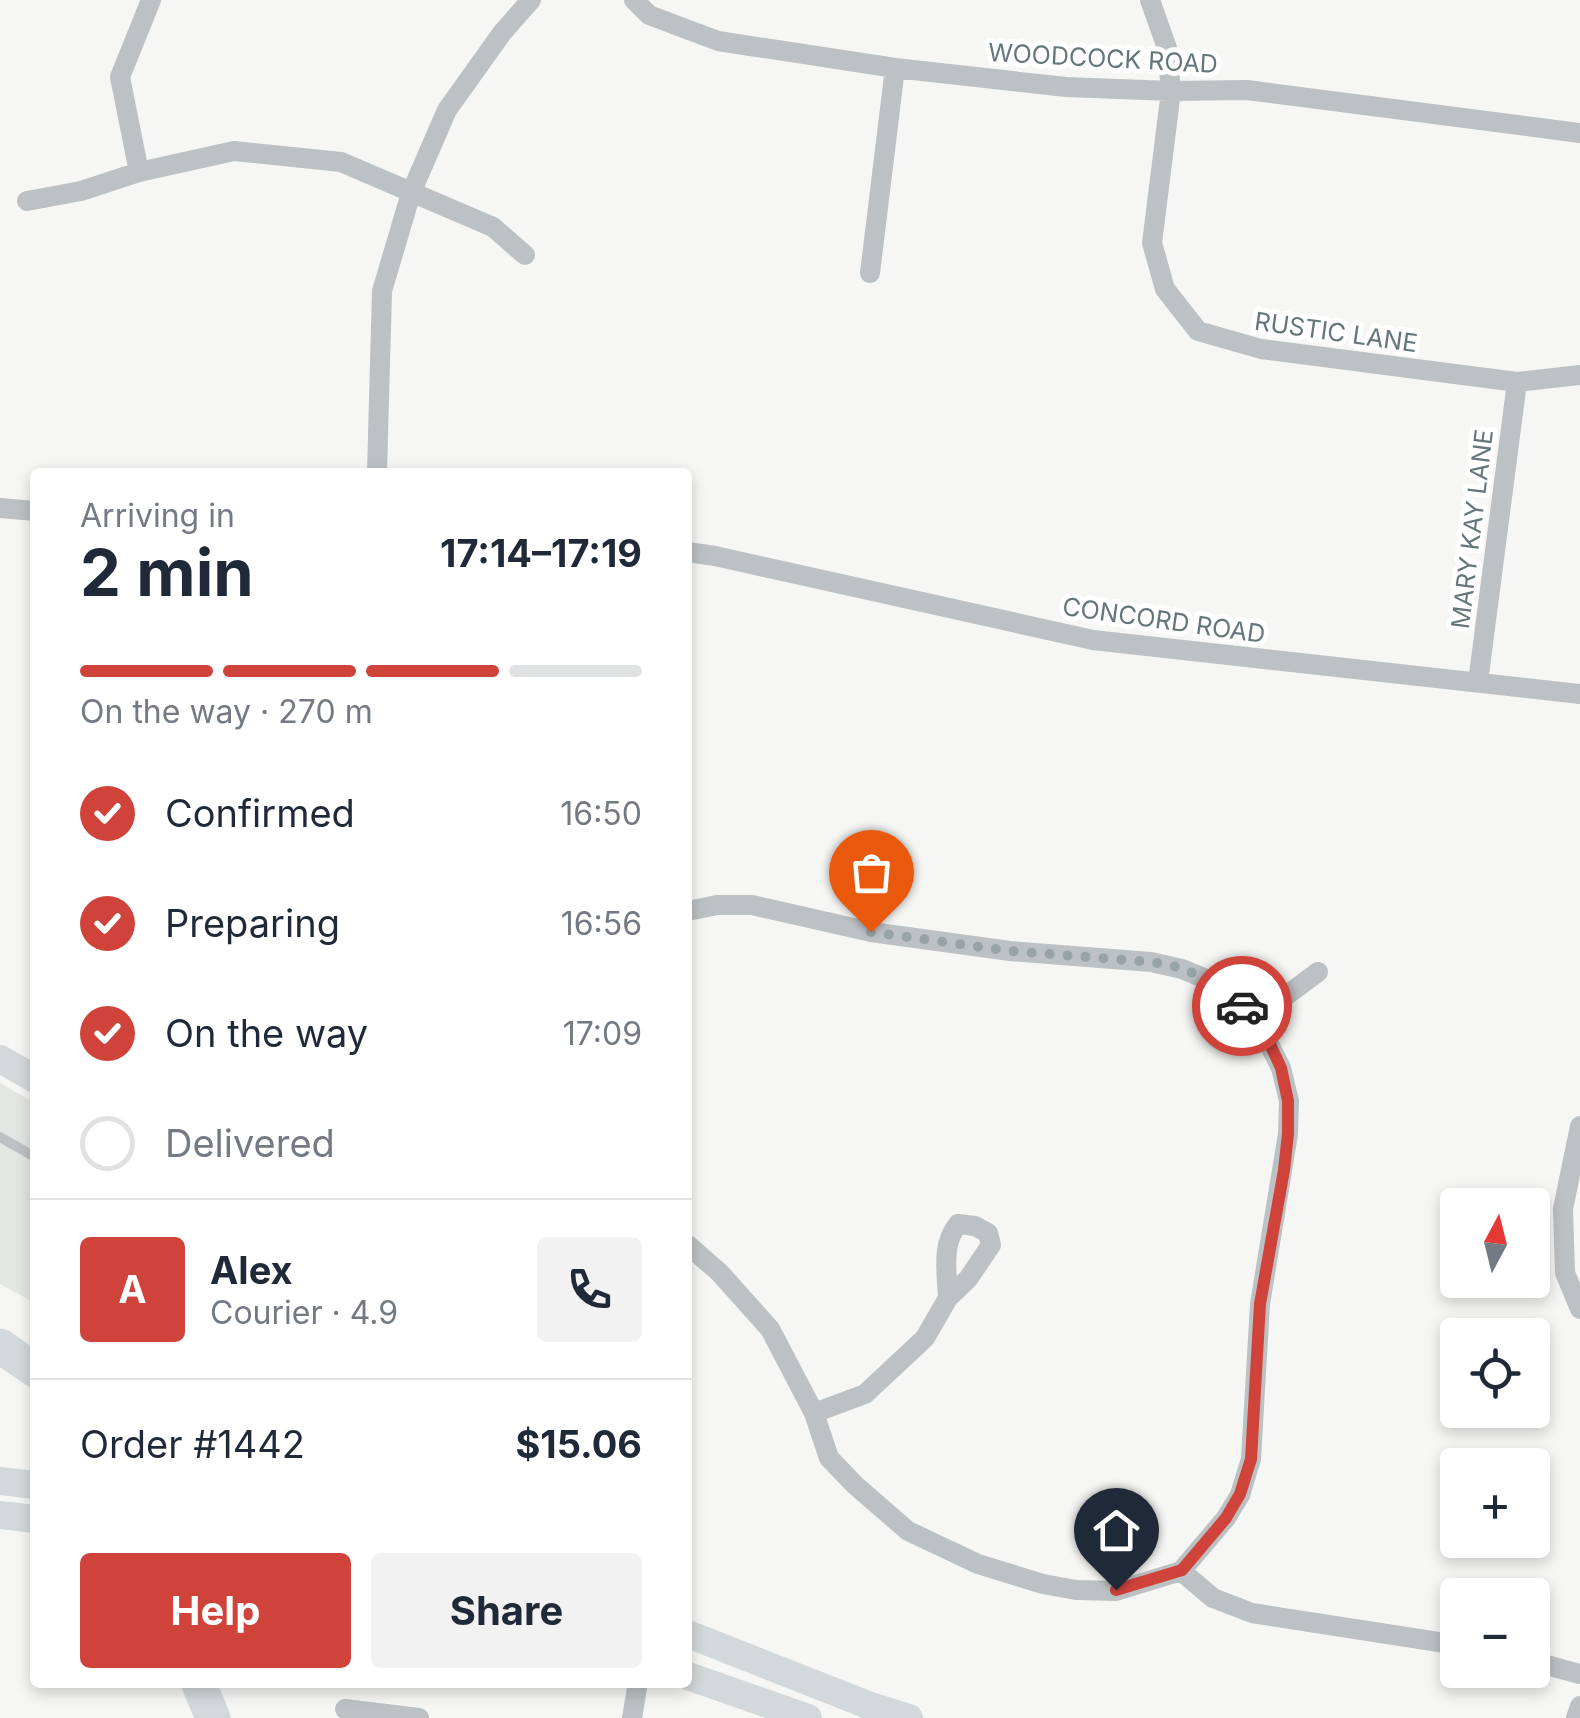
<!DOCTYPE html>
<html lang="en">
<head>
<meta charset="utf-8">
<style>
	:root { --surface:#fff; --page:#f2f2f3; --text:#1f2937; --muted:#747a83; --line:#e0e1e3; --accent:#cf433b }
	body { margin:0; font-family:Inter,sans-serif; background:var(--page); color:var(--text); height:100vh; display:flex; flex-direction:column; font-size:38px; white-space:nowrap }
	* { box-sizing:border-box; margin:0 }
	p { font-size:32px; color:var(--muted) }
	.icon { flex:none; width:55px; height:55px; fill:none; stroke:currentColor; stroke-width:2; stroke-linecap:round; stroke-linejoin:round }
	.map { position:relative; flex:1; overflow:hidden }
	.panel { position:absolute; left:30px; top:468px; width:662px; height:1220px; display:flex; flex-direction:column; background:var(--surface); border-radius:10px; box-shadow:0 5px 15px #0003 }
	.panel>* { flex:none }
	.needle { width:65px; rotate:7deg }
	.controls { position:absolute; left:1440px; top:1188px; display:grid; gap:20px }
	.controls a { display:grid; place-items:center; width:110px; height:110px; border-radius:10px; background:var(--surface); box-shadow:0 5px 15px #0003; font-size:50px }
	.pin { position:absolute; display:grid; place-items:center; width:85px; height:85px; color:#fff; margin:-102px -42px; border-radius:50% 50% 50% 0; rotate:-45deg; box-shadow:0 0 10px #0007 }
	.pin .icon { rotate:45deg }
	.courier { position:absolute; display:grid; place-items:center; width:100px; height:100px; margin:-50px; border:8px solid #cf433b; border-radius:50%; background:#fff; color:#222; box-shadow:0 2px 12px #0007 }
	.head em { font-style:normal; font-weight:700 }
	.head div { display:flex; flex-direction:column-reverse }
	.head { display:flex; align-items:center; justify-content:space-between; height:170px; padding:0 50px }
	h1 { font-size:65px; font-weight:700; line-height:75px }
	.bar { display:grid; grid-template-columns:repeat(4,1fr); gap:15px 10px; align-content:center; height:120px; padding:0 50px }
	.bar i { height:12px; border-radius:8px; background:var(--line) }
	.bar .on { background:var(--accent) }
	.bar p { grid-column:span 4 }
	.line { display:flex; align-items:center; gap:25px; padding:0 50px; border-top:2px solid var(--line) }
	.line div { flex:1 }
	.round { display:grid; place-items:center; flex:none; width:105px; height:105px; border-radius:10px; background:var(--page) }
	ol { padding:0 50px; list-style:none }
	li { display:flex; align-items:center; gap:30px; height:110px }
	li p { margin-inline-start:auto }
	li .icon { padding:10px; border-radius:50%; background:var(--accent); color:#fff; stroke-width:4 }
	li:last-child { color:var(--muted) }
	li i { width:55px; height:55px; border:5px solid var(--line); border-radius:50% }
	.primary-button { display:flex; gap:20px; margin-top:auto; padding:20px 50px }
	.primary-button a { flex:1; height:115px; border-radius:10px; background:var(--accent); color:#fff; font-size:40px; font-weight:700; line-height:115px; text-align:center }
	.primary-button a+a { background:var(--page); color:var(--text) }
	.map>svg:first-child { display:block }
	.built { fill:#e4e6e4 }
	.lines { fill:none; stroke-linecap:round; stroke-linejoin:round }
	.lane { stroke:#bcc1c3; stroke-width:10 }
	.street { stroke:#bcc1c3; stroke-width:20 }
	.secondary { stroke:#d3d8da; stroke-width:28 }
	.highway { stroke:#d3d8da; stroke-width:35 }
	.done { stroke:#98a3a5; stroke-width:10; stroke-dasharray:0 18 }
	.route { stroke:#cf433b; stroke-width:12 }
	.labels { text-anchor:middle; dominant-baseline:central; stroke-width:10; stroke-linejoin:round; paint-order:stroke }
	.street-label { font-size:25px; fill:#65767b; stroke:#fff }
</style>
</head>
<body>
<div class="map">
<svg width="1580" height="1718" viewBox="0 0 1580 1718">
	<rect width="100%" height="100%" fill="#f6f6f4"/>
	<path class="built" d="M0,1083L35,1103V1303L0,1284Z"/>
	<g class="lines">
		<path class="lane" d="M0,1137L35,1157"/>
		<path class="street" d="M634,0L649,15L718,41L895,68L1066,87L1171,91L1247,90L1580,133
			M1150,0L1167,48L1171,91L1152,243L1165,289L1198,331L1261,349L1517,382L1580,375
			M139,172L120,77L151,0
			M27,201L81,191L139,172L234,151L341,162L493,227L525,255
			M870,273L895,68
			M377,472L382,291L411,193L447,110L502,33L531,0
			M0,508L35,511
			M688,552L715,556L1093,640L1580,694
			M1478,682L1517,382
			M688,911L717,905H752L871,932L1010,951L1151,962L1182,969L1206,979L1256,1018L1281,1068L1289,1101L1288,1134L1260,1304L1251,1459L1240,1495L1226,1518L1181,1571
			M1256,1018L1318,972
			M1580,1126L1563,1209L1565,1273L1580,1309
			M688,1245L720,1273L770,1329L814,1413L829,1458L855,1485L908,1531L978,1564L1043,1584L1076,1590L1116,1591L1181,1571
			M814,1413L865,1394L925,1338L948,1298L968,1279L991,1245L988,1233L975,1226L958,1224C941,1245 947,1272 948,1298
			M1181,1571L1213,1598L1252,1613L1458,1645
			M1532,1661L1580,1674
			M345,1709L419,1718
			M632,1718L638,1682
			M1576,1718L1580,1706"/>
		<path class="secondary" d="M0,1059L35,1079
			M0,1481L35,1485
			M0,1515L35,1519
			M688,1634L868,1705L909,1718
			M688,1676L808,1718"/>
		<path class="highway" d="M0,1346L35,1370
			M198,1682L213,1718"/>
	</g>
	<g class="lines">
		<path class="done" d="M871,932L1010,951L1152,962L1182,968L1206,979L1242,1006"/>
		<path class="route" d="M1116,1590L1182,1570L1226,1518L1240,1494L1251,1459L1260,1304L1284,1170L1288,1134V1101L1281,1068L1268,1040L1256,1018L1242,1006"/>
	</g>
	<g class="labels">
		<g class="street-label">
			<text transform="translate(1103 58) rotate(3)">WOODCOCK ROAD</text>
			<text transform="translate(1336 332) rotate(8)">RUSTIC LANE</text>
			<text transform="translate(1472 529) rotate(-83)">MARY KAY LANE</text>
			<text transform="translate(1164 620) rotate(8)">CONCORD ROAD</text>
		</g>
	</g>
</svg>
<div class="controls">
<a><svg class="needle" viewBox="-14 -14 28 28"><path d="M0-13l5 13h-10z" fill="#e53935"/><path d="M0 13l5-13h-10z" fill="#747a83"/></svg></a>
<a><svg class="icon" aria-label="locate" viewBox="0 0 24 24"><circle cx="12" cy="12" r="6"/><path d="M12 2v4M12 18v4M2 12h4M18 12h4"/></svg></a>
<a>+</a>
<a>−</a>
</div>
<div class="pin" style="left:871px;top:932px;background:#ea580c"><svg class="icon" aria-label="bag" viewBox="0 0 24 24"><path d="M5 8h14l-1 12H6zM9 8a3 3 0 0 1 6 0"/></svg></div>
<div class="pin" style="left:1116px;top:1590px;background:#1f2937"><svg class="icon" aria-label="home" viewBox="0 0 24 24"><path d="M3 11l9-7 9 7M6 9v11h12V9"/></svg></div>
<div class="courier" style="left:1242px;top:1006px"><svg class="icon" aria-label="car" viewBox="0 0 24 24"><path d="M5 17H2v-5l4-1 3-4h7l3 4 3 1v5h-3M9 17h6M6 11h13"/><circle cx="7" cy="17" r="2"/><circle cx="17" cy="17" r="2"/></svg></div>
<section class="panel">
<div class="head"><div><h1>2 min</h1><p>Arriving in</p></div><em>17:14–17:19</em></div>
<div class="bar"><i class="on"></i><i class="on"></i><i class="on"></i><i></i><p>On the way · 270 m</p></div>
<ol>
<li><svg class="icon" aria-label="check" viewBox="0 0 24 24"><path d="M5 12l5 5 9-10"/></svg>Confirmed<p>16:50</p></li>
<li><svg class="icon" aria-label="check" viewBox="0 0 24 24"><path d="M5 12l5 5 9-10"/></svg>Preparing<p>16:56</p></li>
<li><svg class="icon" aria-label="check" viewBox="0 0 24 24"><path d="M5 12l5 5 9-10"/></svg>On the way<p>17:09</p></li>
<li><i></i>Delivered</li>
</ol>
<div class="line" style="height:180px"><b class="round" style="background:var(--accent);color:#fff">A</b><div><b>Alex</b><p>Courier · 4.9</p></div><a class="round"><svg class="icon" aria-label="phone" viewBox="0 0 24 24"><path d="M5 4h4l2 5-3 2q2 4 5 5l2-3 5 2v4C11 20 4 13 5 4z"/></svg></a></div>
<div class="line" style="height:130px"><div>Order #1442</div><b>$15.06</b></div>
<div class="primary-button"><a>Help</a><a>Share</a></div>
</section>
</div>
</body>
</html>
